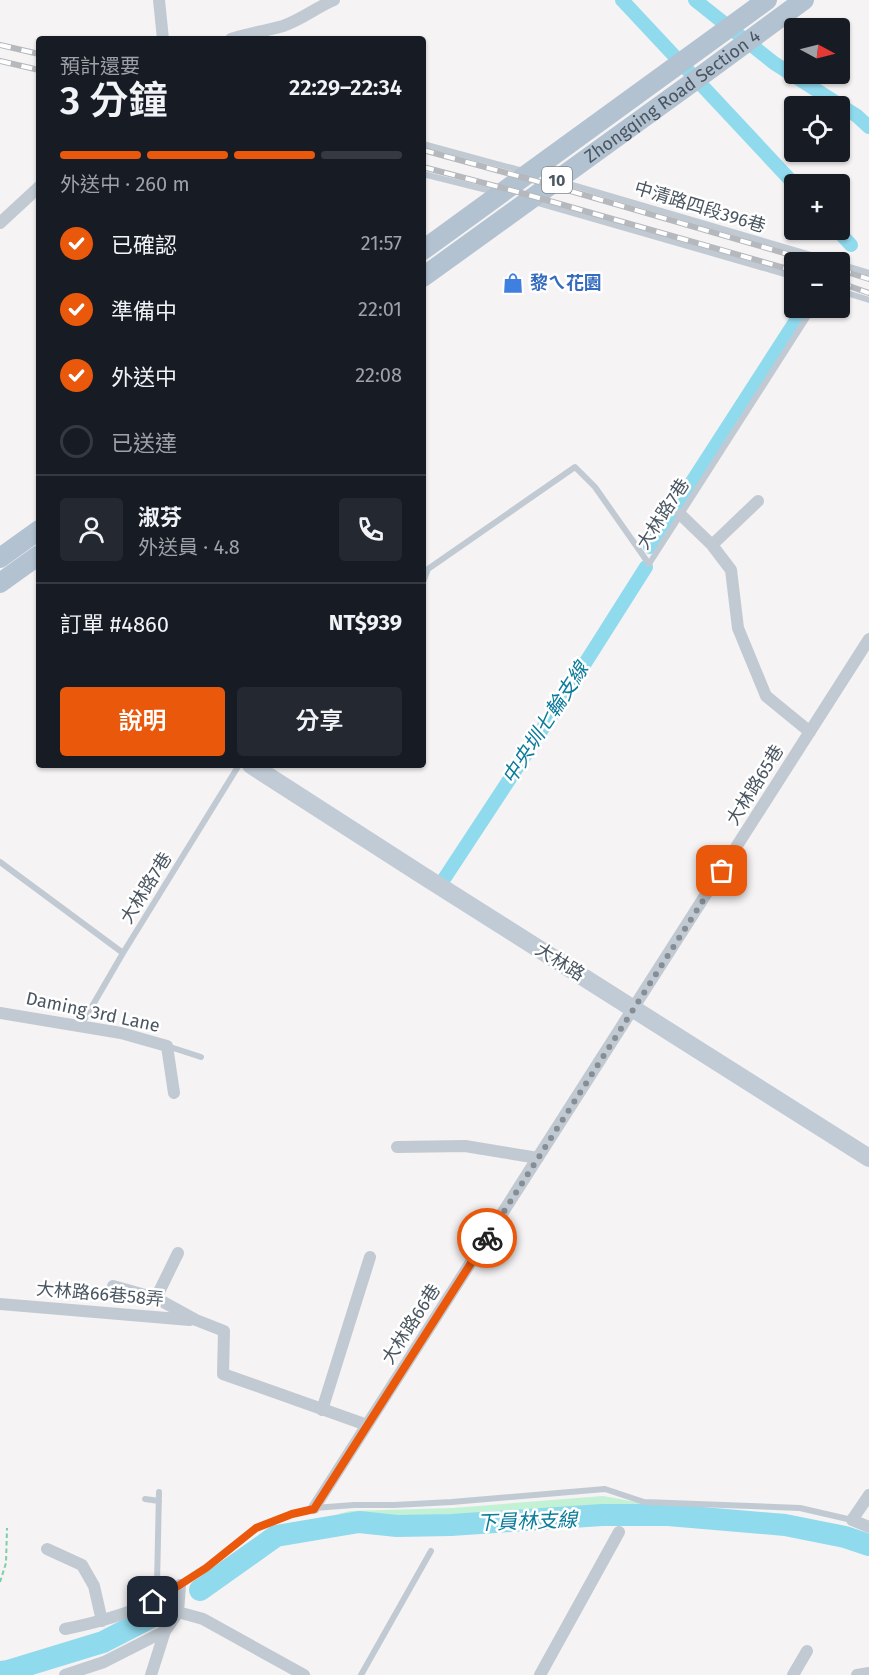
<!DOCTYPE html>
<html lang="zh-TW">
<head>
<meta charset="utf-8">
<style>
	:root { --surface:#171b24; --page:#242831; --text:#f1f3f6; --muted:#9ea1a6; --line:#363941; --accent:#ea580c }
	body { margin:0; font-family:"Fira Sans","Noto Sans TC",sans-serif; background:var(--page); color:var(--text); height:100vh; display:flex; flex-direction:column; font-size:22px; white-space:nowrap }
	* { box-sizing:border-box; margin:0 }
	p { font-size:20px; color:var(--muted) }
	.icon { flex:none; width:33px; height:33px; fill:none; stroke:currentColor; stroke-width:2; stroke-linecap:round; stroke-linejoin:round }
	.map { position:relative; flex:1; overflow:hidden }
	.sheet { position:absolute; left:36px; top:36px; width:390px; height:732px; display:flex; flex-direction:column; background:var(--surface); border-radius:6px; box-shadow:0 2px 4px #0004 }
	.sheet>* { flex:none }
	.needle { width:39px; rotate:97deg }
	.fabs { position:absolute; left:784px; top:18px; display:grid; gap:12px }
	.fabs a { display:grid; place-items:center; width:66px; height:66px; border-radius:6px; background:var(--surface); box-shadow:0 2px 4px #0004; font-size:30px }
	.pin { position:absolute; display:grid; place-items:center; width:51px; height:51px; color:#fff; margin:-26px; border-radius:12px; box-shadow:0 3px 9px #0006 }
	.courier { position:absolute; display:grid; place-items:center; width:60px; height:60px; margin:-30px; border:4px solid #ea580c; border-radius:50%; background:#fff; color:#222; box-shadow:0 2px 8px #0007 }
	.headline em { font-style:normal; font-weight:600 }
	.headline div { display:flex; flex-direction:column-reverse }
	.headline { display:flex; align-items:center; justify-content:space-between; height:102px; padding:0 24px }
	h1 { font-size:39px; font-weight:600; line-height:45px }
	.bar { display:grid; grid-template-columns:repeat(4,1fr); gap:9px 6px; align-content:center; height:72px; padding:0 24px }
	.bar i { height:8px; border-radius:4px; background:var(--line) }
	.bar .active { background:var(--accent) }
	.bar p { grid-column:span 4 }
	.line { display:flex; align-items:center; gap:15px; padding:0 24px; border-top:2px solid var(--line) }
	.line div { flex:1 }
	.round { display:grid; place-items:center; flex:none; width:63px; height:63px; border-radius:6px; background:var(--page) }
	ol { padding:0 24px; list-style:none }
	li { display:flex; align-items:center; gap:18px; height:66px }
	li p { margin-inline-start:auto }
	li .icon { padding:6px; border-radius:50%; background:var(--accent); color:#fff; stroke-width:4 }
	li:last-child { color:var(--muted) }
	li i { width:33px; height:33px; border:3px solid var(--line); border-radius:50% }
	.cta { display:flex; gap:12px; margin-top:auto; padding:12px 24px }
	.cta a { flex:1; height:69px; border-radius:6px; background:var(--accent); color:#fff; font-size:24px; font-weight:600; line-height:69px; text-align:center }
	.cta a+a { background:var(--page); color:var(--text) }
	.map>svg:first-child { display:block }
	.green { fill:#c3f1d5 }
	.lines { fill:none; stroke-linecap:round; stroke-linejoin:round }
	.canal { stroke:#90daee; stroke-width:14 }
	.river { stroke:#90daee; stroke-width:22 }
	.path { stroke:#7ad0a6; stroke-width:2; stroke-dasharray:4.5 3; stroke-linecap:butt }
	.lane { stroke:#c1cad2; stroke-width:6 }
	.street { stroke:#c1cad2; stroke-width:12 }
	.secondary { stroke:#c1cbd6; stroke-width:18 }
	.primary { stroke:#b3c2d1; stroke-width:20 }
	.rail-casing { stroke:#b5b8bd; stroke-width:6 }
	.rail { stroke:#fff; stroke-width:4; stroke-dasharray:11; stroke-linecap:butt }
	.done { stroke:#868d94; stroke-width:6; stroke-dasharray:0 10.8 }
	.route { stroke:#ea580c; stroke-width:8 }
	.labels { text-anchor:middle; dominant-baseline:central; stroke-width:5; stroke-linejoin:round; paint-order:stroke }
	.shield { fill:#fff; stroke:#808990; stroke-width:1.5 }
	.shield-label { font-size:16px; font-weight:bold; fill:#4a5661 }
	.street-label { font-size:18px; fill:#4a5661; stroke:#fff }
	.shop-label { font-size:18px; font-weight:bold; fill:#366cbe; stroke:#fff; text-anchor:start }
	.water-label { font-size:20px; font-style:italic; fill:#0c7c9b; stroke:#fff }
</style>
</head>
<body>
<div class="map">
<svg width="869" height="1675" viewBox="0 0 869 1675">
	<rect width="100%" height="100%" fill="#f5f3f3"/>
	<path class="green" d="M603,1496L647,1504L649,1509L438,1520H410L338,1514L350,1511L453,1508Z"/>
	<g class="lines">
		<path class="canal" d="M622,0L795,185
			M695,0L774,63L857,116L869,127
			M837,230L851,245
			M650,547L804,308
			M444,879L570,687L646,567"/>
		<path class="river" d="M200,1590L276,1536L359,1522L397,1526L451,1525L602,1515H668L785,1525L845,1537L869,1545
			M0,1672L8,1671L103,1642L169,1608"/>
		<path class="path" d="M0,1582L6,1563L7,1528"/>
		<path class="lane" d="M423,144L523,171
			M423,174L495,192
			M562,182L835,262
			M535,202L795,277
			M840,264L869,273
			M840,291L869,300
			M423,582L428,569L575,467L595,487L649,564L813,308
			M0,862L123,953
			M80,1027L123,953L239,765
			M167,1046L201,1057
			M159,1492L157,1584L163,1596
			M145,1499L159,1501
			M181,1585L206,1568L256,1528L292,1514L314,1508L354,1505H394L452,1502L605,1489L644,1502L800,1508L852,1520
			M361,1675L431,1551"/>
		<path class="street" d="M159,0L163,39
			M231,39C248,33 266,31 283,26C301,20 317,7 334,0
			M0,223L39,187
			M681,515L712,545L731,570L738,628L766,696L810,732
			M712,545L758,501
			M0,1013L121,1033L167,1046L174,1093
			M397,1147L465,1146L538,1158
			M113,1286L156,1298L196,1320L224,1331L223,1374L367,1425
			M156,1298L178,1253
			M0,1304L190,1320
			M322,1410L370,1257
			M869,1495L852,1520L869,1527
			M314,1508L869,639
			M47,1549L82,1565L94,1586L102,1621
			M178,1612L203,1619L304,1675
			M65,1629C95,1623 124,1615 151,1603C161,1598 171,1591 180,1585
			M65,1675L104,1662L165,1631L178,1612L180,1585
			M151,1675L165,1631
			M540,1675L619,1532
			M793,1675L807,1651
			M857,1675L869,1673"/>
		<path class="secondary" d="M251,765L422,875L869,1158"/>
		<g class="primary">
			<path d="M423,250L767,0"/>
			<path id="s1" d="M423,277L690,84L804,0"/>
			<path d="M0,558L39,530"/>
			<path d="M0,583L39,555"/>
		</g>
		<g class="rail-casing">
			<path id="rail" d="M0,45L39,54
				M0,61L39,70
				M423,150L536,181L815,262
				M423,167L518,192L795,271
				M840,270L869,279
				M840,283L869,293"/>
		</g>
		<use href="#rail" class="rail"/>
	</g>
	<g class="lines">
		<path class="done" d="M487,1238L722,871"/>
		<path class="route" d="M153,1602L206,1568L256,1528L292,1514L314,1509L487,1238"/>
	</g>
	<defs>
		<g id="shop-bare" transform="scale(1.62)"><path d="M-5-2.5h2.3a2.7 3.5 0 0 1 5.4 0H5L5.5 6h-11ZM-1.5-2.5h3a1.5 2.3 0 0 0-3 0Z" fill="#3f7fe0" stroke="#fff" stroke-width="2.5" paint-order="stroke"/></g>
	</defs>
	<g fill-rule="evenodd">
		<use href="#shop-bare" x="513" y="283"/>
	</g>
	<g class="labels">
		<rect class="shield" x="542" y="167" width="30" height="26" rx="4.5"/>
		<g class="shield-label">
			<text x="557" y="180">10</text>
		</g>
		<g class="street-label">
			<text stroke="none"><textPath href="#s1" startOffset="308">Zhongqing Road Section 4</textPath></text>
			<text transform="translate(700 207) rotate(17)">中清路四段396巷</text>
			<text transform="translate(663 514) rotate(-57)">大林路7巷</text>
			<text transform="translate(755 785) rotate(-58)">大林路65巷</text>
			<text transform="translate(146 888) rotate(-58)">大林路7巷</text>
			<text transform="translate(560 962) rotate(32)">大林路</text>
			<text transform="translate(93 1012) rotate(12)">Daming 3rd Lane</text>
			<text transform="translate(100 1294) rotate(5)">大林路66巷58弄</text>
			<text transform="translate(411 1324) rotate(-57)">大林路66巷</text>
		</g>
		<g class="shop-label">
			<text x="530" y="283">黎ㄟ花園</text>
		</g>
		<g class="water-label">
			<text transform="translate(545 723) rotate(-57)">中央圳七輪支線</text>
			<text transform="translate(527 1521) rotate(-2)">下員林支線</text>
		</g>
	</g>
</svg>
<div class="fabs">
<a><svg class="needle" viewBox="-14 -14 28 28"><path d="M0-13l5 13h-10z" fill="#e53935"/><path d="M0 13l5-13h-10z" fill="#9ea1a6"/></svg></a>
<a><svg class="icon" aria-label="locate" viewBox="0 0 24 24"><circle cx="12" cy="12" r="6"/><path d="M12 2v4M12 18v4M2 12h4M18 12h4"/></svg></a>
<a>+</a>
<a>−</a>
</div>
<div class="pin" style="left:722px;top:871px;background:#ea580c"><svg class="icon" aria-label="bag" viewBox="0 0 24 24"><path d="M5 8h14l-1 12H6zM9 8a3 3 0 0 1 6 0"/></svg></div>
<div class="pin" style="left:153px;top:1602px;background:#1f2937"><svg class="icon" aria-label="home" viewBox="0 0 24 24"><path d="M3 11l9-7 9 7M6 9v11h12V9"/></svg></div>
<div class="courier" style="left:487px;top:1238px"><svg class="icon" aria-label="bike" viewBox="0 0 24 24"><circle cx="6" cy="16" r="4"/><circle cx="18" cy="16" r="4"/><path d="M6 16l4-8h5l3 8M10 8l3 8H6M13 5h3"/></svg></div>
<section class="sheet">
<div class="headline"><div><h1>3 分鐘</h1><p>預計還要</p></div><em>22:29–22:34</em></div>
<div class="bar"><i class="active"></i><i class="active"></i><i class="active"></i><i></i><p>外送中 · 260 m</p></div>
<ol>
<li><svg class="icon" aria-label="check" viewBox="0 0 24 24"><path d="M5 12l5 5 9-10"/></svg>已確認<p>21:57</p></li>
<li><svg class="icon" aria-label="check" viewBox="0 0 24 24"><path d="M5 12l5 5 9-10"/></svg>準備中<p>22:01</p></li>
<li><svg class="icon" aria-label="check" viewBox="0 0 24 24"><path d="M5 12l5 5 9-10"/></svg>外送中<p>22:08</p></li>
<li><i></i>已送達</li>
</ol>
<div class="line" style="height:108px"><a class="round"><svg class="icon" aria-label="person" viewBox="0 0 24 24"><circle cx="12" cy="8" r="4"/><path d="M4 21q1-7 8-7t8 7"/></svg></a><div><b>淑芬</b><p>外送員 · 4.8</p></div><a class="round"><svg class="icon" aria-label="phone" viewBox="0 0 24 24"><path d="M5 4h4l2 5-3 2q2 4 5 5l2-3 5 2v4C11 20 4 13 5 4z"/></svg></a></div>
<div class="line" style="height:78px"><div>訂單 #4860</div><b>NT$939</b></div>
<div class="cta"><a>說明</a><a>分享</a></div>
</section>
</div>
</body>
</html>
